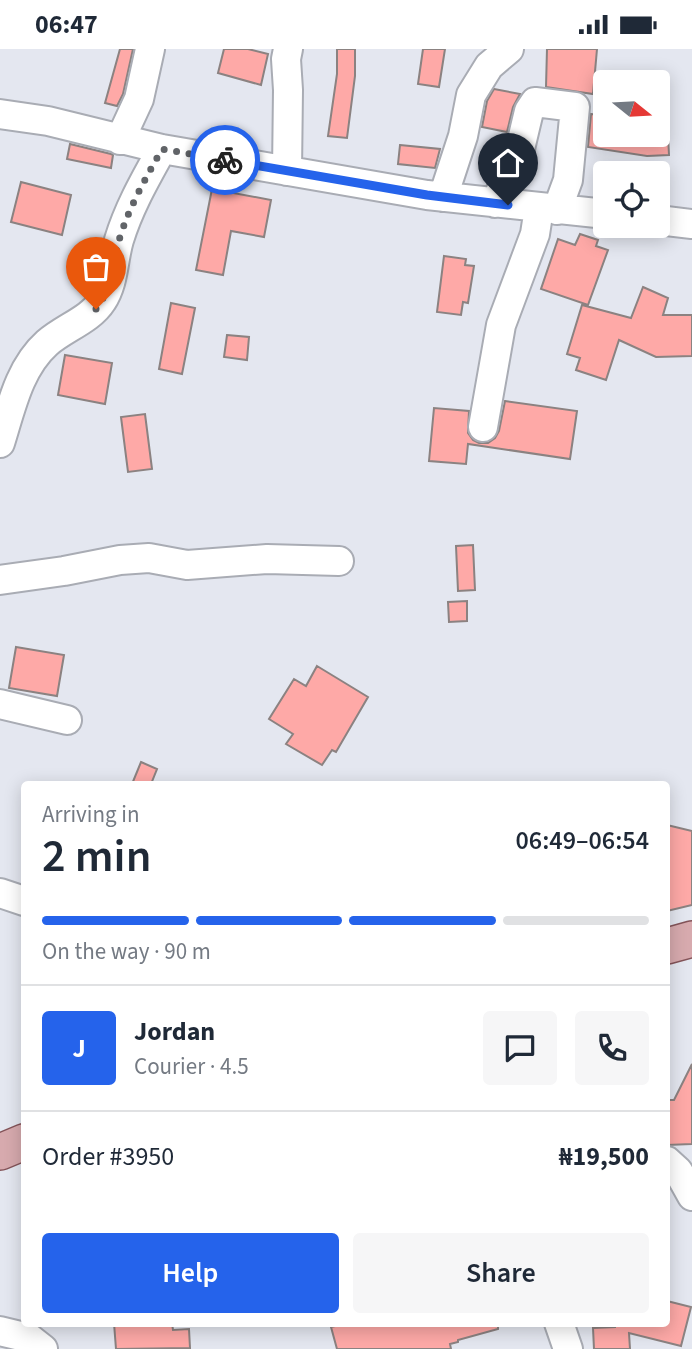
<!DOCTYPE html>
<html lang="en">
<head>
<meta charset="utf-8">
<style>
	:root { --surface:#fff; --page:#f6f6f7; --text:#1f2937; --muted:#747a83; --line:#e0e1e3; --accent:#2563eb }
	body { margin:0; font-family:"Source Sans 3",sans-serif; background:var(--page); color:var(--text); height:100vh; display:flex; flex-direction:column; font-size:26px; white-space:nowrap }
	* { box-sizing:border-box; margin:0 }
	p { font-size:23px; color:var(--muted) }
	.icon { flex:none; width:38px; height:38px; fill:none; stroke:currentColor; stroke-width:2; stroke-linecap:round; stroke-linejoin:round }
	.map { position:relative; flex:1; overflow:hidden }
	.drawer { position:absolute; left:21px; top:732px; width:649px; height:546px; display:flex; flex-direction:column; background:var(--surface); border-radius:7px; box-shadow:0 4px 18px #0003 }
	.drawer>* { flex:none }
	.needle { width:46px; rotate:108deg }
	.tools { position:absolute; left:593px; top:21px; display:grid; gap:14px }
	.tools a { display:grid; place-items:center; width:77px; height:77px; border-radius:7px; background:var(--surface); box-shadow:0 4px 18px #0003; font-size:35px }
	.pin { position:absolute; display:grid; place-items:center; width:60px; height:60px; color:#fff; margin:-72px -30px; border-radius:50% 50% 50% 0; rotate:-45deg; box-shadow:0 0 7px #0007 }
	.pin .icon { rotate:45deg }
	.courier { position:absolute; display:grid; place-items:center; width:70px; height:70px; margin:-35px; border:5px solid #2563eb; border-radius:50%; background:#fff; color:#222; box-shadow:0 2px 9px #0007 }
	.headline em { font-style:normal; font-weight:600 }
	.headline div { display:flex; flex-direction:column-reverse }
	.headline { display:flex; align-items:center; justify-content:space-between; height:119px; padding:0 21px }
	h1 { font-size:46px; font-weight:600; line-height:52px }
	.bar { display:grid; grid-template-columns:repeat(4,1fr); gap:10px 7px; align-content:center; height:84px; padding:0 21px }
	.bar i { height:9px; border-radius:5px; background:var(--line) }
	.bar .selected { background:var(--accent) }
	.bar p { grid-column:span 4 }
	.line { display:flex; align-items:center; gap:18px; padding:0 21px; border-top:2px solid var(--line) }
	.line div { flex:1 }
	.round { display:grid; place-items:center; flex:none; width:74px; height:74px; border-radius:7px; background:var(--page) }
	.primary-button { display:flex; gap:14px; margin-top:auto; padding:14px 21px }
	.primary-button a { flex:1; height:80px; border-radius:7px; background:var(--accent); color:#fff; font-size:28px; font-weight:600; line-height:80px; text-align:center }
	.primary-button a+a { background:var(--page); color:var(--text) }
	.status { display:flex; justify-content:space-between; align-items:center; height:49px; padding:0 35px; background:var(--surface); direction:ltr }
	.status svg { height:19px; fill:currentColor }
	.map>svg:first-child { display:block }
	.building { fill:#fea9a7; stroke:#8b8281; stroke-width:2 }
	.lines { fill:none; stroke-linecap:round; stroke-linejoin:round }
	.minor-casing { stroke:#a9acb4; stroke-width:32 }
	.major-casing { stroke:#845459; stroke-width:38 }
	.minor { stroke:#fff; stroke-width:28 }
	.major { stroke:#d7aaae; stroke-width:35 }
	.done { stroke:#616468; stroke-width:7; stroke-dasharray:0 12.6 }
	.route { stroke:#2563eb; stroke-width:9 }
</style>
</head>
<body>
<div class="status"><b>06:47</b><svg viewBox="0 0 49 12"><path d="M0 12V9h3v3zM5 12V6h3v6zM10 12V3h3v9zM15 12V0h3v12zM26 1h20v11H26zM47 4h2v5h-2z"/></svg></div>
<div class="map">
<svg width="692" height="1300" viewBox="0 0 692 1300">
	<rect width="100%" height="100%" fill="#e4e7f0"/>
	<path class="building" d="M120,0H133L123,45L117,57L105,54Z
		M224,0H248L268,5L261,36L218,24Z
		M337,0H355V27L347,89L328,87L337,25Z
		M423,0H445L439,38L418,35Z
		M547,0H597L593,45L546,38Z
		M494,40L520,45L513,58L507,83L482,78L487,52Z
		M591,65L606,67V86H668L669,106L647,107L588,98Z
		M70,95L111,105L113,106L111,119L67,110Z
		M400,96L440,100L435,119L398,115Z
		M21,133L71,146L62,186L11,173Z
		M212,140L271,151L264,188L231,182L223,226L196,221Z
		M580,185L598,191L596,197L608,201L588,256L541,240L558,190L575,196Z
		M444,207L466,210L465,216L474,217L468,254L463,253L461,266L437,263Z
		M643,238L668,249L663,266H692V307L656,308L619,291L606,331L576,321L580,309L567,305L582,256L631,269Z
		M171,254L195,259L182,325L159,320Z
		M227,286L249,288L247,311L224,308Z
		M65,306L112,314L105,355L58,346Z
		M505,352L577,362L570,410L468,395L466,415L429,412L434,359L469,362L468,384L473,391L479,394H488L495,389L499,382Z
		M145,365L152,420L128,423L121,368Z
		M473,496L475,541L458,542L456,497Z
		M467,552V572L449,573L448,553Z
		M16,598L64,606L57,647L9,639Z
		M317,617L368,648L336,703L332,701L322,716L286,695L293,685L269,670L294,630L306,637Z
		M141,713L157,720L151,735H132Z
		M667,776L692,782V856L667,862Z
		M692,1015V1095L667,1096V1051H674Z
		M667,1252L691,1258L681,1297L629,1284L630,1300H594L593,1279L615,1278V1274H667Z
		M114,1274H172L173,1281L189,1280L190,1299L116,1300Z
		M348,1274H498V1280L458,1291V1293L450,1295L451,1300H337L331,1278Z"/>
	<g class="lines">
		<g class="minor-casing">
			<path id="minor" d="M0,65L48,72L162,100L427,146L606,165
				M120,91L139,50L150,0
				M287,122L288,41L286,10L288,0
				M443,148L463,87L471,46L489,17L509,0
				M495,154L519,104L529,62L535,53L575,58L568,131L557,161
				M658,171L692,175
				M483,378L501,276L535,185L539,159
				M0,394C11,359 19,319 47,294C64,279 90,271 102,252C114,234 113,211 119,191C129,158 146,129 162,100
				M0,531L64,522L120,511L149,509L187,516L267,510L339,512
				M0,655L67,671
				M0,844L24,852
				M667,1112L678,1122L692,1147
				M559,1274L568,1300
				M0,1282L29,1289L43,1300"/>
		</g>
		<g class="major-casing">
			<path id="major" d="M667,897L692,890
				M0,1103L24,1093"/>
		</g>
		<use href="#minor" class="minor"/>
		<use href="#major" class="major"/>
	</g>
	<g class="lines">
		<path class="done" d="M96,260C113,238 112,213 120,188C130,156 146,129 162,100L225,111"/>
		<path class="route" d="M225,111L427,146L508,156"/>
	</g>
</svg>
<div class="tools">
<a><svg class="needle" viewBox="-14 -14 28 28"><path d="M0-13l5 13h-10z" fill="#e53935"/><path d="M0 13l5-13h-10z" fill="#747a83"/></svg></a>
<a><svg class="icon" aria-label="locate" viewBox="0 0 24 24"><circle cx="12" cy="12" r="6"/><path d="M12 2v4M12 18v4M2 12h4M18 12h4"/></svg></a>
</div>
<div class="pin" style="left:96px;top:260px;background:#ea580c"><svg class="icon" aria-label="bag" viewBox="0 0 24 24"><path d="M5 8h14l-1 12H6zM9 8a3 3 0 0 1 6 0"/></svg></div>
<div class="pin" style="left:508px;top:156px;background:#1f2937"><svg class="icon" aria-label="home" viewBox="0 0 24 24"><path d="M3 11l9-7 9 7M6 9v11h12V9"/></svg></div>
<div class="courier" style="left:225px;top:111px"><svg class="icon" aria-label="bike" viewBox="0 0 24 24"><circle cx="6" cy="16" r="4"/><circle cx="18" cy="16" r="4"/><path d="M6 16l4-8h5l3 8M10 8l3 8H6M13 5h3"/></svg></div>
<section class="drawer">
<div class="headline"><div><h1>2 min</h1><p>Arriving in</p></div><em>06:49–06:54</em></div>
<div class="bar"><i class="selected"></i><i class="selected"></i><i class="selected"></i><i></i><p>On the way · 90 m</p></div>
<div class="line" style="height:126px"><b class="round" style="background:var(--accent);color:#fff">J</b><div><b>Jordan</b><p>Courier · 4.5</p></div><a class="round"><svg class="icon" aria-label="chat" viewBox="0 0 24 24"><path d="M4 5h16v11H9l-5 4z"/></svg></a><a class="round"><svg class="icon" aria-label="phone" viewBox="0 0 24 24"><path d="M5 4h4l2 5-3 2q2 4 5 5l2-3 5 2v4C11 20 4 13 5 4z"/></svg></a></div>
<div class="line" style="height:91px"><div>Order #3950</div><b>₦19,500</b></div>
<div class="primary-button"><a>Help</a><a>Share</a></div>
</section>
</div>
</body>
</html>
